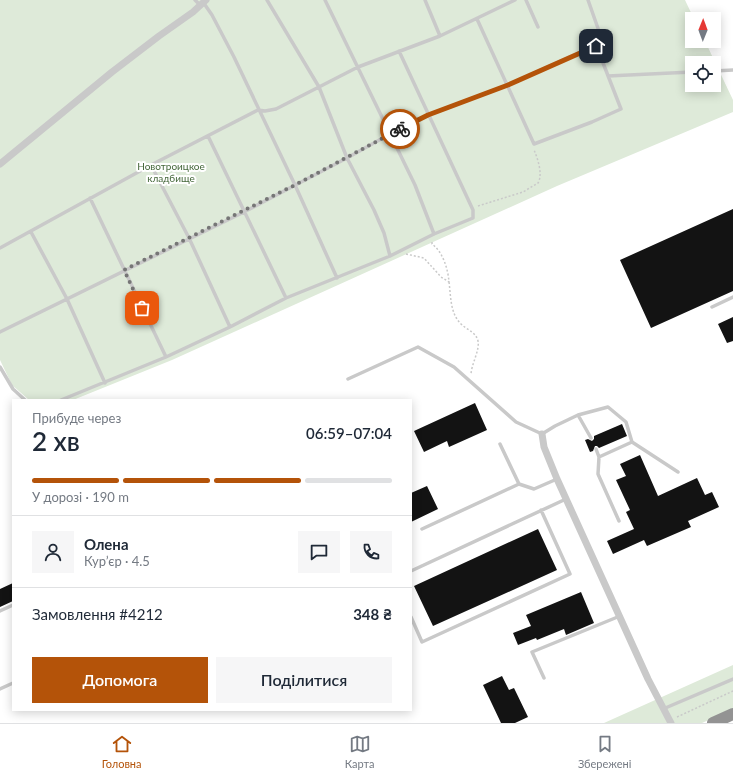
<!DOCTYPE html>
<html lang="uk">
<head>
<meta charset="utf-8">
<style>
	:root { --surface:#fff; --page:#f6f6f7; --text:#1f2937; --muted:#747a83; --line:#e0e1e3; --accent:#b45309 }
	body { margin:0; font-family:Lato,sans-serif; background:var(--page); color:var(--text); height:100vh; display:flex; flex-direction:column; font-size:15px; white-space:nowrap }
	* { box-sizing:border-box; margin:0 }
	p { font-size:13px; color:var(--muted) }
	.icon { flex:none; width:22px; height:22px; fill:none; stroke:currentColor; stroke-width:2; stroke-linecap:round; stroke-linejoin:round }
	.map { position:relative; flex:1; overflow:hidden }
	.side { position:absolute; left:12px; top:399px; width:400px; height:312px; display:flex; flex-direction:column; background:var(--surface); border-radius:0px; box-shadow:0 2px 10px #0003 }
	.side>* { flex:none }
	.needle { width:26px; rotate:1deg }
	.fabs { position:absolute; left:685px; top:12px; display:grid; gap:8px }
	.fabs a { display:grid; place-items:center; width:36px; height:36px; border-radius:0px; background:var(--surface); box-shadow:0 2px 10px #0003; font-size:20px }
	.pin { position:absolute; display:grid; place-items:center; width:34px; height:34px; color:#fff; margin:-17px; border-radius:8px; box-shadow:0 2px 6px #0006 }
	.courier { position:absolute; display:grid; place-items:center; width:40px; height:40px; margin:-20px; border:3px solid #b45309; border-radius:50%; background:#fff; color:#222; box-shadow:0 1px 5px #0007 }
	.head em { font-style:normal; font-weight:600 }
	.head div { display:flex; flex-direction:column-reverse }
	.head { display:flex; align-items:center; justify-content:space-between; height:68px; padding:0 20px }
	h1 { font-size:26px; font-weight:600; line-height:30px }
	.bar { display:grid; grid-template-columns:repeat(4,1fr); gap:6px 4px; align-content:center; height:48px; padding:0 20px }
	.bar i { height:5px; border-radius:3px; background:var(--line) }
	.bar .on { background:var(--accent) }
	.bar p { grid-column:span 4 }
	.line { display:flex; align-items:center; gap:10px; padding:0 20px; border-top:1px solid var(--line) }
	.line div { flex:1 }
	.round { display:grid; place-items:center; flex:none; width:42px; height:42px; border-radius:0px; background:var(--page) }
	.cta { display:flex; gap:8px; margin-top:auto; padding:8px 20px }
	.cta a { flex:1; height:46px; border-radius:0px; background:var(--accent); color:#fff; font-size:16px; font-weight:600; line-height:46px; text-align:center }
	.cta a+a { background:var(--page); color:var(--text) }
	.tab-bar { display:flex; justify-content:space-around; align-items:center; height:56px; border-top:1px solid var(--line); background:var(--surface); font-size:11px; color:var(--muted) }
	.tab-bar a { display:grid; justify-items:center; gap:2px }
	.tab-bar .on { color:var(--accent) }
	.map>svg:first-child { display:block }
	.green { fill:#deead9; fill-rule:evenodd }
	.building { fill:#131313 }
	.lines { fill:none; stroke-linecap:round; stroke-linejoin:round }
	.path { stroke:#c9c9c9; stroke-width:1.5; stroke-dasharray:2 2; stroke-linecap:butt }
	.lane { stroke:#c9c9c9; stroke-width:3.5 }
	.street { stroke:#c9c9c9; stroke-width:7 }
	.highway { stroke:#939393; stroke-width:12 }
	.done { stroke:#767676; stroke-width:4; stroke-dasharray:0 7.2 }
	.route { stroke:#b45309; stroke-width:5 }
	.labels { text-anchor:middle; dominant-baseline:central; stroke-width:4; stroke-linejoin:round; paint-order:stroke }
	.park-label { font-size:10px; fill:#44673a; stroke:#fff }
</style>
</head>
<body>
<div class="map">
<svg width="733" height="723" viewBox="0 0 733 723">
	<rect width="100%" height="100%" fill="#fff"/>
	<path class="green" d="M0,0H685L694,19H692V41H705L733,100V112L557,186L172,360L73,400H29L12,385L0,360ZM692,63H714V85H692Z
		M733,665V709L702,723H604Z"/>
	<path class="building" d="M733,209V291L651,328L620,260Z
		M733,317V341L727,343L718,324Z
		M475,403L487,430L449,447L447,441L424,452L414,431Z
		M622,424L627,436L599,448L597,446H595L593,451L590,452L585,440L588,439L592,441L594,439V436Z
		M640,455L658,496L697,478L705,495L712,492L719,507L688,521L691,527L647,546L644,540L613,554L607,541L634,529L626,512L630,510L616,480L626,476L620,464Z
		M427,486L438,509L411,522V493Z
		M538,529L557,570L433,626L414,586Z
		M13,583V601L0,607V589Z
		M581,592L594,623L566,635L564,629L537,640L536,638L518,645L513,633L531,626L526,615Z
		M502,676L509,690L514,688L528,717L515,723H501L483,685Z"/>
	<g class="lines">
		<path class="path" d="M478,206L523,192L538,183C543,175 538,159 534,150
			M406,254L424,258L441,277L449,282C448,269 443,252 432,244V240
			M449,282C451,297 450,313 461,324C467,330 476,332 478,341C480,350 471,365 471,375
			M677,717L733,691"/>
		<path class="lane" d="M195,0L200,5
			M267,0L319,87L347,158L374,210L384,233L390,256
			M325,0L415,185L434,234
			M425,0L440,36
			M526,0L538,27
			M203,2L212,15L234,57L295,185L337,278
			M477,19L534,144L592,122L621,109L596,45L600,34L588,0
			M714,71L733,70
			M608,76L692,72
			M208,136L286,298
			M151,165L189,238L230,327
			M90,198L166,357
			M31,232L67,299L105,383
			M0,248L151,165L258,110L265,111L276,109L358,67L440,36L515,0
			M712,307L733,297
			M0,332L244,212L347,158L390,134L428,115L508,85L596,45
			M0,367L13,389L25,400
			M348,379L418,347L454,367L516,422L542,434L555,426L578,415
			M61,400L166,357L230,327L286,298L390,256L434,234L473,218V210L399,51
			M591,438L578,415L608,407L626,422L632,442L678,472
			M500,444L519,484L534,489L557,479
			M596,449L599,457L598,474L619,521
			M599,457L632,442
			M422,529L519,484
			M411,571L566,499
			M0,611L13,605
			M411,617L422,642L570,574L541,510
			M544,678L532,652L620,616
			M0,689L13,683
			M663,709L733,679"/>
		<path class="street" d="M0,164L112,72L159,36L193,12L206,0
			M542,434L544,447L557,479L648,679L671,723"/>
		<path class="highway" d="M713,723L733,714"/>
	</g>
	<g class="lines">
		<path class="done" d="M142,308L124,270L295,185L400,129"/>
		<path class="route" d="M400,129L428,115L508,85L596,46"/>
	</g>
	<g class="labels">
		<g class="park-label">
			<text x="171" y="166">Новотроицкое<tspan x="171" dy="12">кладбище</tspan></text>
		</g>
	</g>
</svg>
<div class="fabs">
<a><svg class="needle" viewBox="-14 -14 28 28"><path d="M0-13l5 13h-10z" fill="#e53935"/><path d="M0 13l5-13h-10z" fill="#747a83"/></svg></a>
<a><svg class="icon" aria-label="locate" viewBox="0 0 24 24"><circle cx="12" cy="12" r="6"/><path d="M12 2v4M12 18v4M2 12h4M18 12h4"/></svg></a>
</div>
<div class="pin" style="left:142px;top:308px;background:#ea580c"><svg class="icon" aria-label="bag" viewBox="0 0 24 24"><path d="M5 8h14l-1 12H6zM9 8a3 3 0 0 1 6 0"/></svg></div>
<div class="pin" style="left:596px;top:46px;background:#1f2937"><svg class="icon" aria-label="home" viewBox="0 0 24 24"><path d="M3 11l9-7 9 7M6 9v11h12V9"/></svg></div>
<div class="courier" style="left:400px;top:129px"><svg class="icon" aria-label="bike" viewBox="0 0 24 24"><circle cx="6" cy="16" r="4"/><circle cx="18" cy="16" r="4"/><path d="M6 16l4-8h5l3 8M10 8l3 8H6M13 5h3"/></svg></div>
<section class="side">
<div class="head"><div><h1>2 хв</h1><p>Прибуде через</p></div><em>06:59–07:04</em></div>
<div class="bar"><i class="on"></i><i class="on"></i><i class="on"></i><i></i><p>У дорозі · 190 m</p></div>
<div class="line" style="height:72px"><a class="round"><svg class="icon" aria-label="person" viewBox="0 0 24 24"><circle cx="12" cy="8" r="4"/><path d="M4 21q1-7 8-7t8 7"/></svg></a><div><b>Олена</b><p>Кур’єр · 4.5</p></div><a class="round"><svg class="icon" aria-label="chat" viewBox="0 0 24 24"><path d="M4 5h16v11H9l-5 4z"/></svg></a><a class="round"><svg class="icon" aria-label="phone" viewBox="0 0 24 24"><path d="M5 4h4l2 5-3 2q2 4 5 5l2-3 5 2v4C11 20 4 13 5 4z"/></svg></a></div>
<div class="line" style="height:52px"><div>Замовлення #4212</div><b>348 ₴</b></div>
<div class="cta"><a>Допомога</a><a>Поділитися</a></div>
</section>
</div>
<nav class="tab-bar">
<a class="on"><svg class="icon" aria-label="home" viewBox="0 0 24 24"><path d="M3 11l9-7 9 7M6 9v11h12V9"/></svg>Головна</a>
<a><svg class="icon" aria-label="map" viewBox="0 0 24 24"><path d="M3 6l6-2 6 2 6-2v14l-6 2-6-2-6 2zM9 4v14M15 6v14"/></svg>Карта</a>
<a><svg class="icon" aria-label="saved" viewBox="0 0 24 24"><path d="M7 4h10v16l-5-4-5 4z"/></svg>Збережені</a>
</nav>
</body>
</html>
